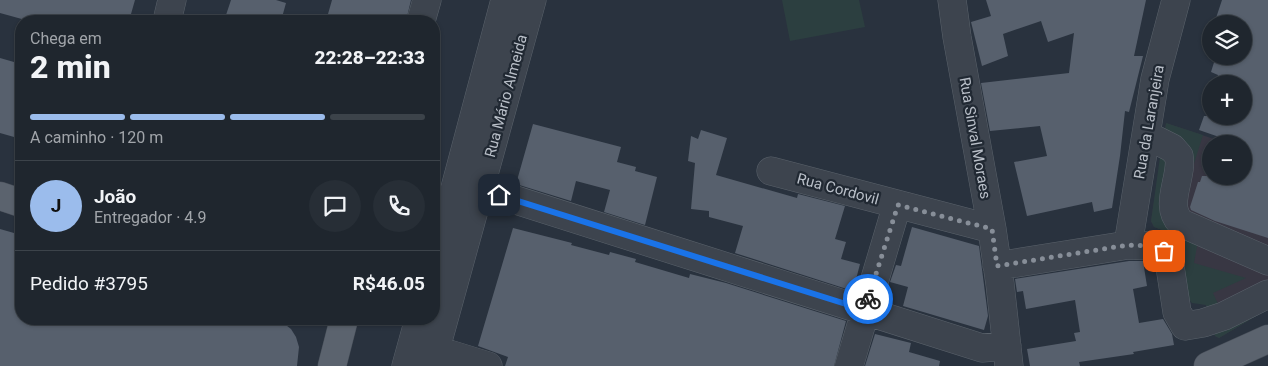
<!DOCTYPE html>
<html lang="pt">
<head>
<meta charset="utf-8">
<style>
	:root { --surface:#1f262e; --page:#272e36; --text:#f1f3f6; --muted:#a1a5aa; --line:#3c434a; --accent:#9bbcec }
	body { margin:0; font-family:Roboto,sans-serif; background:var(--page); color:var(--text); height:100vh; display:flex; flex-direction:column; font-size:19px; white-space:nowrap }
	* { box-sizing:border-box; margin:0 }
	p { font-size:16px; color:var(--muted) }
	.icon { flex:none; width:28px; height:28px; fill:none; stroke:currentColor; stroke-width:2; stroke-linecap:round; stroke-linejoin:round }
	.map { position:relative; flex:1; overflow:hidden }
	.panel { position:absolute; left:15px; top:15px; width:425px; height:310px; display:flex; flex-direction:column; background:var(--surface); border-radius:20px; box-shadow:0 1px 4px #0004,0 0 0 1px var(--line) }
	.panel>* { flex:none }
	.controls { position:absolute; left:1202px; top:15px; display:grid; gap:10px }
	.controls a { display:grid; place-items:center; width:50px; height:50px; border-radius:50%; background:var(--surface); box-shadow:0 1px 4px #0004,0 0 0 1px var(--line); font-size:25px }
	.pin { position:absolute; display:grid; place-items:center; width:42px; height:42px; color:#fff; margin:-21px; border-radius:10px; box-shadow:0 2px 8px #0006 }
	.courier { position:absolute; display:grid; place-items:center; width:50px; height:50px; margin:-25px; border:4px solid #1a73e8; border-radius:50%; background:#fff; color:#222; box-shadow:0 1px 6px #0007 }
	.head em { font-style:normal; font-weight:800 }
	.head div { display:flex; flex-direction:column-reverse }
	.head { display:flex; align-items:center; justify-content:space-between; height:85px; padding:0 15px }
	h1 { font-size:32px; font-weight:800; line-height:38px }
	.bar { display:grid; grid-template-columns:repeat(4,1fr); gap:8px 5px; align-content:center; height:60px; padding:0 15px }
	.bar i { height:6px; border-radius:4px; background:var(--line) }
	.bar .active { background:var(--accent) }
	.bar p { grid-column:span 4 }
	.line { display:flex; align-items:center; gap:12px; padding:0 15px; border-top:1px solid var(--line) }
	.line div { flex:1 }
	.round { display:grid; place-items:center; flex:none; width:52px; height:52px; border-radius:26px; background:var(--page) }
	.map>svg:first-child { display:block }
	.medical { fill:#383743 }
	.green { fill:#2c3f40 }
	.building { fill:#57606d }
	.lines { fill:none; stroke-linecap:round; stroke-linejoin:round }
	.minor-casing { stroke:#5a626b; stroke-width:29 }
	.major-casing { stroke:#464d57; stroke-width:29 }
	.minor { stroke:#3d444e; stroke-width:28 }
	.major { stroke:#5b636e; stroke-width:28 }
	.done { stroke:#878e98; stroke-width:5; stroke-dasharray:0 9 }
	.route { stroke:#1a73e8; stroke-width:6 }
	.labels { text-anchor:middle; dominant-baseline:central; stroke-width:4.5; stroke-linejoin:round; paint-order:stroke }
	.street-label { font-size:15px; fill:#b9bfc8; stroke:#212933 }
</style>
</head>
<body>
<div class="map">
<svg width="1268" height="366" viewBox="0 0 1268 366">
	<rect width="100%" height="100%" fill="#29323e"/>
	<path class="medical" d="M1166,123L1229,144H1211V176H1244V149L1268,157V309L1219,338L1215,336L1206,305L1190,301L1178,239L1173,234L1154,227L1151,221Z"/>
	<path class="green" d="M782,0H859L865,27L790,41Z
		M1166,123L1203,135L1179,211L1164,137Z
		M1161,150L1170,154L1168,208L1198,241L1194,263L1246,278L1213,293L1220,308L1209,314L1206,305L1192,303L1188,298L1178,239L1173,234L1154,227L1151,221Z
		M1268,309L1219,338L1215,336L1212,324Z"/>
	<path class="building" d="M0,0H135L129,21H29L0,13Z
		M231,0H276L286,3L281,21H224Z
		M332,0H411L406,21H326Z
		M986,0H1146L1134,56H1143L1129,112L1125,111L1120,156L1112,208L1094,212L1092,202L1027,216L1014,162L1047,156L1040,126L990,131L981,83L1069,73L1074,33L1048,42L1041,21L1003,34L1008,56L982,66L971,22L991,16Z
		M1222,0H1268V238L1215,221L1191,210L1190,207L1198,182H1200L1202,176H1244V160L1248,147L1199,130L1204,116H1244V84H1215L1218,75L1211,72L1216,56H1244V24H1214Z
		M0,58L21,64V139L0,133Z
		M533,124L621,147L617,162L636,167L635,171L657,177L645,225L604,212L610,190L576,181L571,201L516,184Z
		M701,130L727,138L716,175L797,198L798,194L845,206L835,239L846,242L841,259L860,264L853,291L735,253L743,226L709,217V211L691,209L695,163L688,161L691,136L698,139Z
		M912,227L979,246L988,316L984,330L903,306L908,287L890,282L896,265L901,266Z
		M513,228L572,243L571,245L609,255L610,252L636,259L635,262L689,278L690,274L726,283L846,321L834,366H505L508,357L478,346Z
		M0,229L21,235V319H278L291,329L296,337L299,347L297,366H0Z
		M1129,261H1143L1147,286L1133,289L1139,323L1163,319L1172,334L1174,345L1133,352L1134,354L1079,362L1080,366H1030L1027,349L1076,341L1074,333L1080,332L1075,300L1026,309L1023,291L1017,292L1015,279Z
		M875,334L911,343L909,352L940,361L939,366H865Z"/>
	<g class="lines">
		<g class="minor-casing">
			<path id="minor" d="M952,0L957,37L992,229L1000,284L1009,366
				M167,21L172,0
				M421,21L427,0
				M1146,135L1172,148L1179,156C1183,178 1163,205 1181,223L1268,261
				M771,171L992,229
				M481,189L982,348L1007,346
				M1128,245L1155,79L1176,0
				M997,266L1128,245L1154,246L1164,251L1169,260L1177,312L1185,326L1203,323L1224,316L1268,294
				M434,267L505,0
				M436,350L488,366
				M406,366L419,319
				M431,366L532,0
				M849,366L897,205"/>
		</g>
		<g class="major-casing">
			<path id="major" d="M0,196L21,203
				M332,366L344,319
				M1208,366L1268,339"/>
		</g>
		<use href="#minor" class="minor"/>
		<use href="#major" class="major"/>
	</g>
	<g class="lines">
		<path class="done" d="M868,299L898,205L992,229L997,266L1128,245L1154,246L1164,251"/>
		<path class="route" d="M499,195L865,310L868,299"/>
	</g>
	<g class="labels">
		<g class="street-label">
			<text transform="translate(506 96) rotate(-75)">Rua Mário Almeida</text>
			<text transform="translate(1149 122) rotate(-80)">Rua da Laranjeira</text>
			<text transform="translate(975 138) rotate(80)">Rua Sinval Moraes</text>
			<text transform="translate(838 189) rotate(15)">Rua Cordovil</text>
		</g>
	</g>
</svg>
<div class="controls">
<a><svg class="icon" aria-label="layers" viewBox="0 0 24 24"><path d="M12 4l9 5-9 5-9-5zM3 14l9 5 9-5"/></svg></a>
<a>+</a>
<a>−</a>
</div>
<div class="pin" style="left:1164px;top:251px;background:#ea580c"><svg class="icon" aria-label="bag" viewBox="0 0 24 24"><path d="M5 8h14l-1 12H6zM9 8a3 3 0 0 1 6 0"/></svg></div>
<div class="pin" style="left:499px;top:195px;background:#1f2937"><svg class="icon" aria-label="home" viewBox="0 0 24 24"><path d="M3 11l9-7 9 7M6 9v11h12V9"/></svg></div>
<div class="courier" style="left:868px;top:299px"><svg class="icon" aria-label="bike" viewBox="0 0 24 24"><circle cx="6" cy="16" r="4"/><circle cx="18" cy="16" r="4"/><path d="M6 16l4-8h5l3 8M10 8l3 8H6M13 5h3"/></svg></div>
<section class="panel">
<div class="head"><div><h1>2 min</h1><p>Chega em</p></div><em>22:28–22:33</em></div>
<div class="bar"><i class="active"></i><i class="active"></i><i class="active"></i><i></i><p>A caminho · 120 m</p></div>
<div class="line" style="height:90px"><b class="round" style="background:var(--accent);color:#111">J</b><div><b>João</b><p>Entregador · 4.9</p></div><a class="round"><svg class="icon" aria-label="chat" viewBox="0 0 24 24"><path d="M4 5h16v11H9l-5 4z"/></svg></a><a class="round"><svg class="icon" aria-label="phone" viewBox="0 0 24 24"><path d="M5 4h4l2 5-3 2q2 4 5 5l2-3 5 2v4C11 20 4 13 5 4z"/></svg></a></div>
<div class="line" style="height:65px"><div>Pedido #3795</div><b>R$46.05</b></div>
</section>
</div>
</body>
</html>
